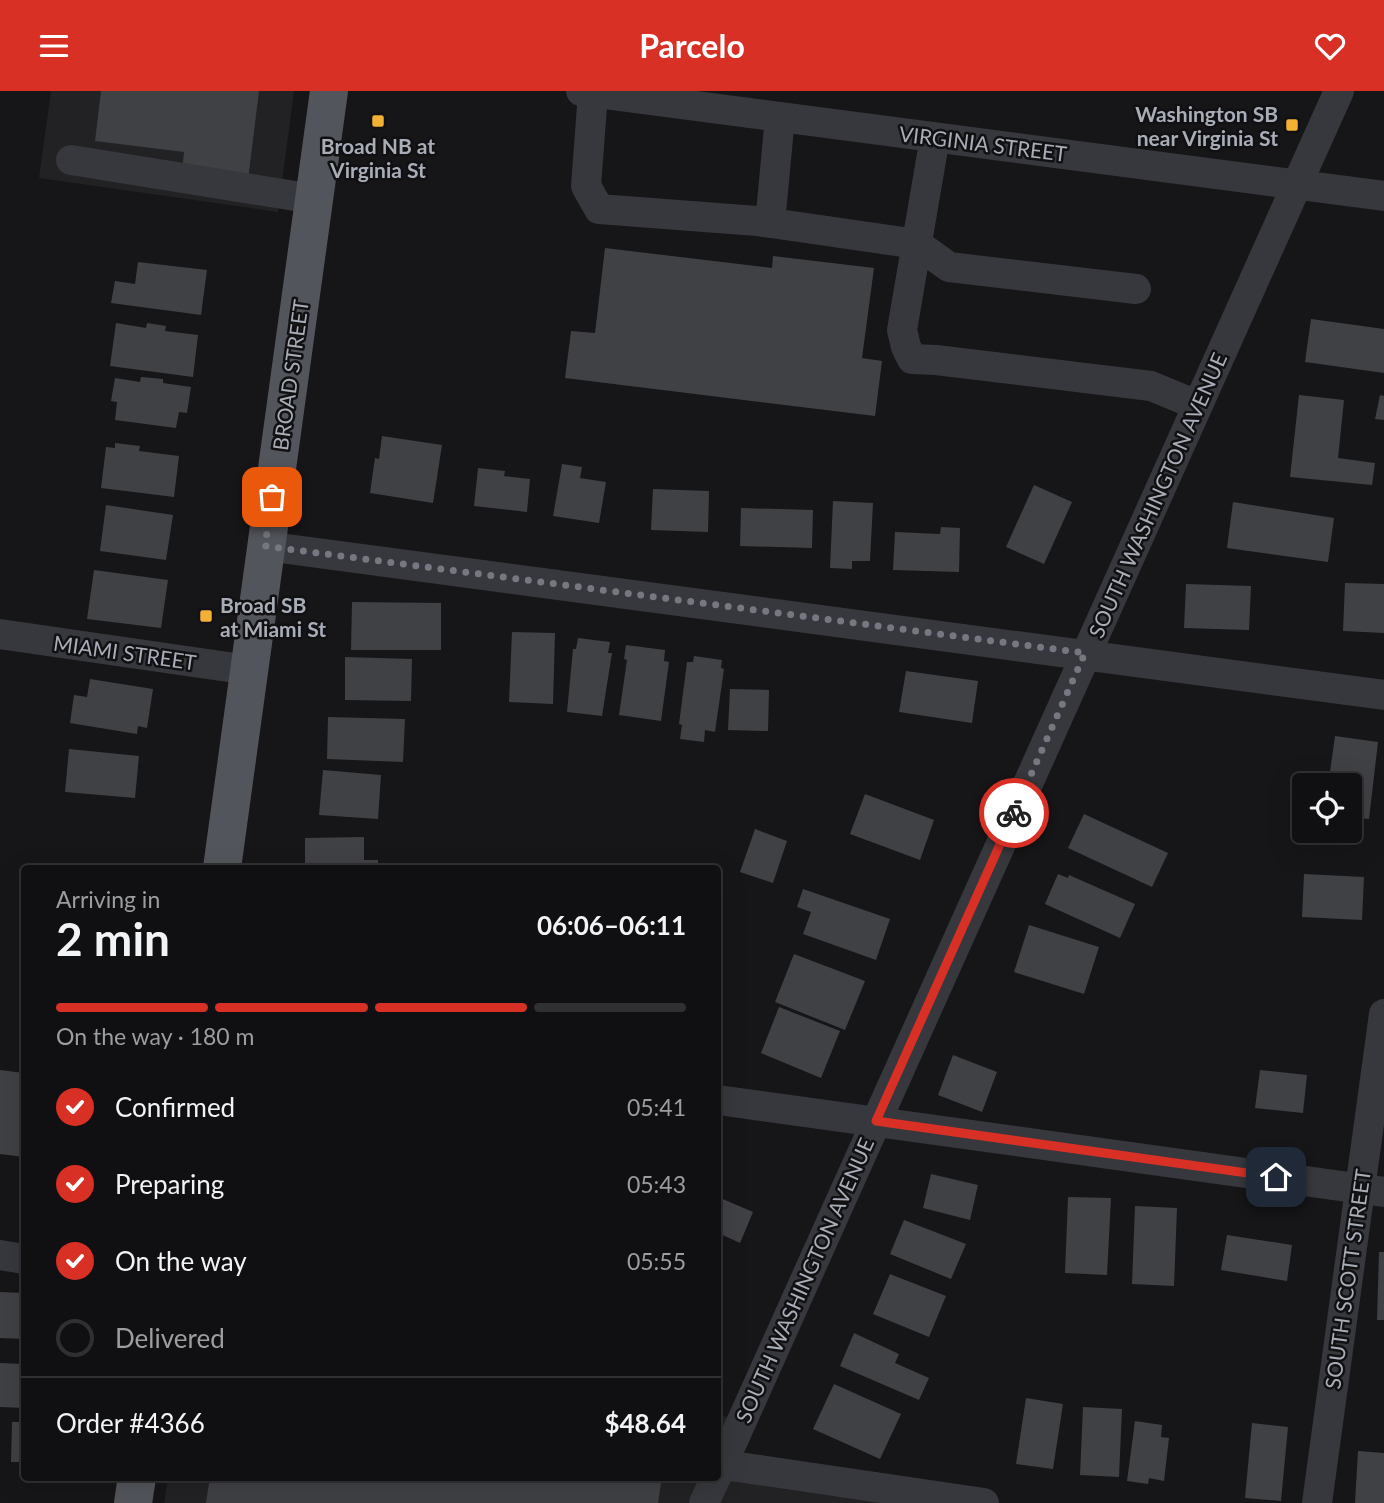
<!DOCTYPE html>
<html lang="en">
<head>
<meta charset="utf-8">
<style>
	:root { --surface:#101012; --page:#19191b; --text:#f1f3f6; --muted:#9c9d9f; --line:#303032; --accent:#d93025 }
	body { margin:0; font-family:Lato,sans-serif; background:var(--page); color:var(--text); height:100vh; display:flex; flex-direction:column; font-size:26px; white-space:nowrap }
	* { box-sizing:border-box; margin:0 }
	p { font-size:23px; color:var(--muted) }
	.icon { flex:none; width:38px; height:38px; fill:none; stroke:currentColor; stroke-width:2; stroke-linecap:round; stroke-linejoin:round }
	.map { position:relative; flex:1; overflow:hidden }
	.side { position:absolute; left:21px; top:774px; width:700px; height:616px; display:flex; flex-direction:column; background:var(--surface); border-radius:7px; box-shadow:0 7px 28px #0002,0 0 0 2px var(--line) }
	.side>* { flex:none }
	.controls { position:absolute; left:1292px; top:682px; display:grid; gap:14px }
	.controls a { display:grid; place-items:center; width:70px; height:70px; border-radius:7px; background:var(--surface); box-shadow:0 7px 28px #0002,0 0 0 2px var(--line); font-size:35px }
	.pin { position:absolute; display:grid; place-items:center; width:60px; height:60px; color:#fff; margin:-30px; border-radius:14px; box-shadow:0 4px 10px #0006 }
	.courier { position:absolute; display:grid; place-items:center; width:70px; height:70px; margin:-35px; border:5px solid #d93025; border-radius:50%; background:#fff; color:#222; box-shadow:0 2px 9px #0007 }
	.summary em { font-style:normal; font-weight:700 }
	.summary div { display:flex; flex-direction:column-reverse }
	.summary { display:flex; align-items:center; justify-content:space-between; height:119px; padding:0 35px }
	h1 { font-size:46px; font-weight:700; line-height:52px }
	.bar { display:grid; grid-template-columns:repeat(4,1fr); gap:10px 7px; align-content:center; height:84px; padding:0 35px }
	.bar i { height:9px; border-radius:5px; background:var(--line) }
	.bar .current { background:var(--accent) }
	.bar p { grid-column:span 4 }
	.line { display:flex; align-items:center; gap:18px; padding:0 35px; border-top:2px solid var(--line) }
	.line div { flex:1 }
	ol { padding:0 35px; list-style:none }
	li { display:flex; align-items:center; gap:21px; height:77px }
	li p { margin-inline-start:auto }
	li .icon { padding:7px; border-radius:50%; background:var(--accent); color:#fff; stroke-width:4 }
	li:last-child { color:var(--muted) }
	li i { width:38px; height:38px; border:4px solid var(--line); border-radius:50% }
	header { display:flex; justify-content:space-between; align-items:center; height:91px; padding:0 35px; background:var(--accent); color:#fff; font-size:32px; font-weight:700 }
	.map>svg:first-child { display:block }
	.built { fill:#222225 }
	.building { fill:#404145 }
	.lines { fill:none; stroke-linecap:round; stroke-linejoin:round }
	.minor { stroke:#37383d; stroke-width:30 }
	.major { stroke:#53555c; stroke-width:38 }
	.done { stroke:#757880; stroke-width:7; stroke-dasharray:0 12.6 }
	.route { stroke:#d93025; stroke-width:9 }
	.poi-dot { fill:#f2b134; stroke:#111113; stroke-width:2.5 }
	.labels { text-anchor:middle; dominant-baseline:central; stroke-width:5; stroke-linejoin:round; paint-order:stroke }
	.poi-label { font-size:21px; font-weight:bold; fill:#a8adb8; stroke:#111113; text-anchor:end }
	.street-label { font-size:21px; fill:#a8adb8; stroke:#111113 }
</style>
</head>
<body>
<header><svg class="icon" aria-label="menu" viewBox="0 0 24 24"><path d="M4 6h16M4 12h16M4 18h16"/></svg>Parcelo<svg class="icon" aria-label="heart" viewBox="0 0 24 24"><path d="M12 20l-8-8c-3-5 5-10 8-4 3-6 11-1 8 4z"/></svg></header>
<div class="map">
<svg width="1384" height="1412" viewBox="0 0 1384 1412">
	<rect width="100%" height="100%" fill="#161618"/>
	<path class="built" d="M51,0H294L278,121L39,87Z
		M718,1324L742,1329L722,1374L983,1412H164L168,1386H718Z"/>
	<path class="building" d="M101,0H259L248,89L182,81L184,61L95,50Z
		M605,157L772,177L773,165L874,177L862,267L882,270L875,325L565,287L571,240L595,242Z
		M138,171L207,179L201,224L111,212L115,190L135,193Z
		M1311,228L1384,238V282L1305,271Z
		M116,232L146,237L147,232L166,235L165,240L198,244L193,286L110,275Z
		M141,286L163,288V292L191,296L187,322L179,321L176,337L115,329L117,311L111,310L115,287L140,291Z
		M1299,304L1344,309L1338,367L1375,372L1372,394L1290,386Z
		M1380,304L1384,305V329L1375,328Z
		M382,345L442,354L433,412L370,402L375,367L379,368Z
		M115,352L140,355L139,360L179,365L174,406L101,397L106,356L115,357Z
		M562,373L582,376L580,387L606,391L599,432L553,425Z
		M478,377L505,380L504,385L530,388L527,421L474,415Z
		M1034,394L1072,411L1044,473L1006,456Z
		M653,398L709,400L708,441L651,439Z
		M833,410L873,412L870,470H852V478L830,477Z
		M1233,411L1334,427L1328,471L1227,457Z
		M106,414L173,424L166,469L100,460Z
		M741,417L813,419L812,457L740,455Z
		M941,436L960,437L959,481L893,479L895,441L940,443Z
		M94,479L168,489L161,537L87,528Z
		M1345,492L1384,493V542L1343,540Z
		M1186,493L1251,495L1249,539L1184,537Z
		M352,511L441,512V559H351Z
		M512,541L555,542L553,613L509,611Z
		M578,547L610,551L608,562H612L602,625L567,621L573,558H576Z
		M626,554L665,559L664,570L669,571L661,630L619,624L627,569L624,568Z
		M694,565L722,569L721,577L724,578L715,641L705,639L704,651L680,648L682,634L679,633L687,571H693Z
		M345,566L412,568L411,610L345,609Z
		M906,580L978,590L972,632L899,621Z
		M90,588L153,598L147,637L138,635L137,643L70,632L74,604L87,606Z
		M730,598L769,599L768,640L728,639Z
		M328,626L405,628L403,671L327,668Z
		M1335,645L1378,651L1369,728L1349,726V695H1328Z
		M69,658L139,665L135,707L65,701Z
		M323,679L381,684L378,728L319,724Z
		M865,703L934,729L920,769L850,743Z
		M1084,723L1168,762L1152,796L1068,757Z
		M755,738L787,750L773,792L740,781Z
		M364,746V769H378V775H365V777H305V747Z
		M1058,783L1068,787L1069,784L1135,813L1120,847L1045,813Z
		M1304,783L1364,786L1362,829L1302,826Z
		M803,798L890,828L876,869L803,843L811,821L797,816Z
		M1029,834L1099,856L1084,903L1014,881Z
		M794,863L865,890L845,939L775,911Z
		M779,916L840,940L821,987L761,962Z
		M953,964L997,981L982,1021L938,1004Z
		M0,979L24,982L20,1011L24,1012V1066L0,1063Z
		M1260,979L1307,984L1303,1022L1255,1017Z
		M931,1083L978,1094L970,1129L923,1117Z
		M718,1106L753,1121L740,1152L718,1142Z
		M1068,1106L1111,1107L1107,1184L1065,1182Z
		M1135,1115L1177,1117L1174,1195L1132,1193Z
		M904,1129L966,1153L951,1188L890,1163Z
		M1227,1144L1292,1154L1287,1190L1221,1179Z
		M1379,1161H1384V1229H1377Z
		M890,1183L946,1205L929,1246L873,1223Z
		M0,1201L24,1202V1248L0,1247Z
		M854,1242L899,1263L895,1272L929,1287L919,1309L840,1275Z
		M0,1272L24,1273V1317L0,1316Z
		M834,1293L901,1323L880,1368L813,1338Z
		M1026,1307L1063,1313L1053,1378L1016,1373Z
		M1083,1316L1122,1318L1119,1386L1080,1384Z
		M1135,1330L1162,1334L1161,1346L1169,1347L1164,1390L1149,1387L1148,1393L1127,1390Z
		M12,1331H24V1371H11Z
		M1252,1332L1288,1336L1281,1410L1245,1407Z
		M1358,1360L1384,1362V1412H1355Z
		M210,1386H662L658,1412H206Z"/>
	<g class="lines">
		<path class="minor" d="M581,0L1384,105
			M593,2L586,95L599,118L757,130L917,153L949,176L1136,198
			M935,46L902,239L906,256L912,268L936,269L1151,295L1197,314
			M71,69L314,108
			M770,132L780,26
			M265,455L1384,604
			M0,543L249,579
			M718,1009L1384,1101
			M0,1164L24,1168
			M718,1373L984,1412
			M718,1383L1339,0
			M704,1412L716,1386
			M1317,1412L1384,923"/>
		<path class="major" d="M222,777L329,0
			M133,1412L137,1386"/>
	</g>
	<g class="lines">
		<path class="done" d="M272,406L265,455L1085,562L1014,722"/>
		<path class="route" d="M1014,722L876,1030L1276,1086"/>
	</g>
	<g class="poi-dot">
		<rect x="371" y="23" width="14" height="14" rx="3.5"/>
		<rect x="1285" y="27" width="14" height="14" rx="3.5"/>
		<rect x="199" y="518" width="14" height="14" rx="3.5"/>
	</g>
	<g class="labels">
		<g class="poi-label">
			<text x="1278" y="22">Washington SB<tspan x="1278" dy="24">near Virginia St</tspan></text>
			<text x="378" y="54" text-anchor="middle">Broad NB at<tspan x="378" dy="24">Virginia St</tspan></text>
			<text x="220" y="513" text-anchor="start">Broad SB<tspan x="220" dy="24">at Miami St</tspan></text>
		</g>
		<g class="street-label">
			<text transform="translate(983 52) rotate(7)">VIRGINIA STREET</text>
			<text transform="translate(290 284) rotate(-82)">BROAD STREET</text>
			<text transform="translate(1157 404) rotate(-66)">SOUTH WASHINGTON AVENUE</text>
			<text transform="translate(125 561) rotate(8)">MIAMI STREET</text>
			<text transform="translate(1347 1188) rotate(-82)">SOUTH SCOTT STREET</text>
			<text transform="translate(804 1189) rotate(-66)">SOUTH WASHINGTON AVENUE</text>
		</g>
	</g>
</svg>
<div class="controls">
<a><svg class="icon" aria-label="locate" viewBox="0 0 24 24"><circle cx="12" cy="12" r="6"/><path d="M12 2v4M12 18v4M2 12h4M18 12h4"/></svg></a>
</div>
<div class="pin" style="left:272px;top:406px;background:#ea580c"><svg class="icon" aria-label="bag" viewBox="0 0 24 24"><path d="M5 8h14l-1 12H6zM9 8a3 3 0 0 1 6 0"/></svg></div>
<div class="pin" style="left:1276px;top:1086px;background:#1f2937"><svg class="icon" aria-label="home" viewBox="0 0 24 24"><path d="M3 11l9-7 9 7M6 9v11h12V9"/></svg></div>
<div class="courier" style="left:1014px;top:722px"><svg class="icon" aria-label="bike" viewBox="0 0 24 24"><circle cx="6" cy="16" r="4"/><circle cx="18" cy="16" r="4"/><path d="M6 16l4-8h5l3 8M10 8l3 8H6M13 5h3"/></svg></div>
<section class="side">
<div class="summary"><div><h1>2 min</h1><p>Arriving in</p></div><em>06:06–06:11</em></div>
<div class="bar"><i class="current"></i><i class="current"></i><i class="current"></i><i></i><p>On the way · 180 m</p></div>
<ol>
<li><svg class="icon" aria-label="check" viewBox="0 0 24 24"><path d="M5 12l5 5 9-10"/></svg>Confirmed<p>05:41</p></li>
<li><svg class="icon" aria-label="check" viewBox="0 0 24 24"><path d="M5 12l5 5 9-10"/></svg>Preparing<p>05:43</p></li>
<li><svg class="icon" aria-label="check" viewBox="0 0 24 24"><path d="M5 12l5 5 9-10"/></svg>On the way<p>05:55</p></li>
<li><i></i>Delivered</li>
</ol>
<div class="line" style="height:91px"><div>Order #4366</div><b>$48.64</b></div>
</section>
</div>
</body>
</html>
